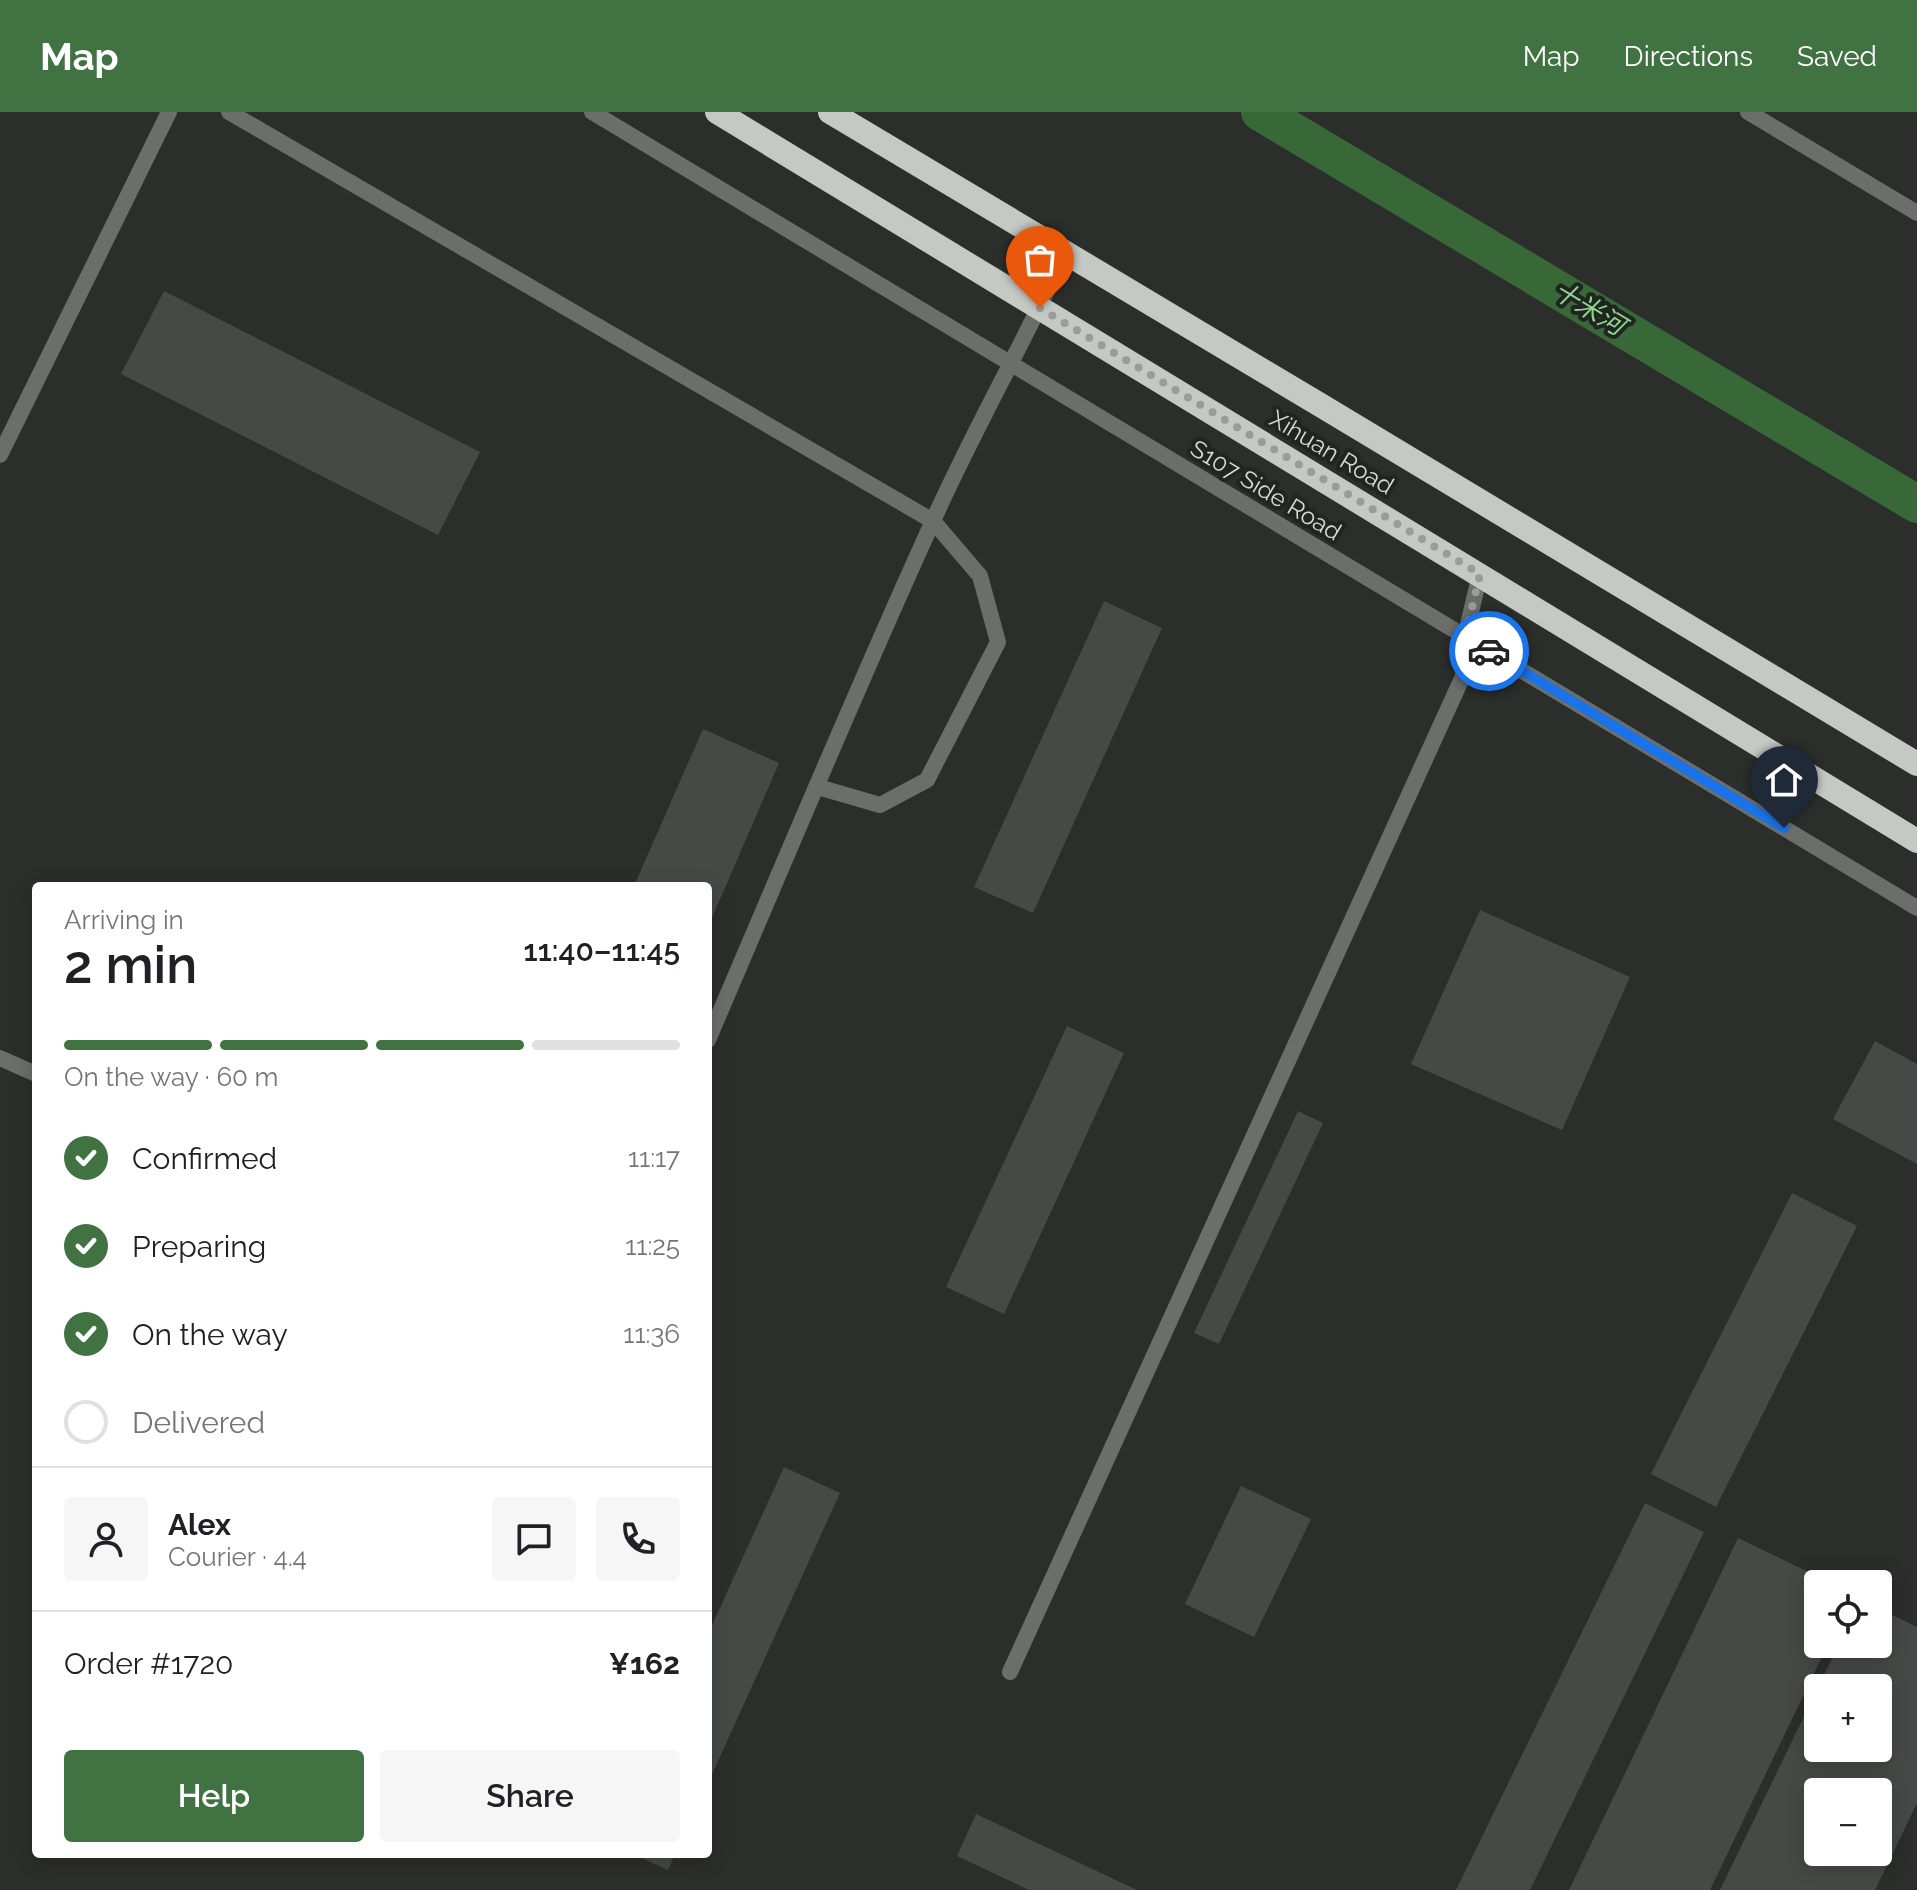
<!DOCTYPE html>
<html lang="en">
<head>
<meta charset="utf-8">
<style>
	:root { --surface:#fff; --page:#f6f6f6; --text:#202124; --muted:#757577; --line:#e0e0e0; --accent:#407242 }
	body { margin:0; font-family:Raleway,"Noto Sans SC",sans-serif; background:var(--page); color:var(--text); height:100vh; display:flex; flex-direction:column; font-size:30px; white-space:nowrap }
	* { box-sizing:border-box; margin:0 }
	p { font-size:26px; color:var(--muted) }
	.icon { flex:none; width:44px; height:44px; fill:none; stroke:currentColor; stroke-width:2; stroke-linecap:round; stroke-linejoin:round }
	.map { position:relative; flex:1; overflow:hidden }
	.side { position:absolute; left:32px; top:770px; width:680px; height:976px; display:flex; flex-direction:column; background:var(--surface); border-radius:8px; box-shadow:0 4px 20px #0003 }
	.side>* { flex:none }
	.tools { position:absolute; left:1804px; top:1458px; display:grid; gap:16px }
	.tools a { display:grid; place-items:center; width:88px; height:88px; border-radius:8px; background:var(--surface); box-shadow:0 4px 20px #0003; font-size:40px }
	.pin { position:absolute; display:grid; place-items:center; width:68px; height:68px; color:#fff; margin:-82px -34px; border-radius:50% 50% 50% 0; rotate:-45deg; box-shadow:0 0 8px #0007 }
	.pin .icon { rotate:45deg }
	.courier { position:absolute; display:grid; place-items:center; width:80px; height:80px; margin:-40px; border:6px solid #1a73e8; border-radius:50%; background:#fff; color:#222; box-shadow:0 2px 10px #0007 }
	.headline em { font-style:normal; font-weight:600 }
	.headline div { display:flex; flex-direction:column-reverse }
	.headline { display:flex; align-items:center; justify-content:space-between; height:136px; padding:0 32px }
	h1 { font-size:52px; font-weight:600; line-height:60px }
	.bar { display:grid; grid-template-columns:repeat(4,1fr); gap:12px 8px; align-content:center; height:96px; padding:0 32px }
	.bar i { height:10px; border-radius:6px; background:var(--line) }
	.bar .current { background:var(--accent) }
	.bar p { grid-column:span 4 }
	.line { display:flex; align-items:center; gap:20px; padding:0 32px; border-top:2px solid var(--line) }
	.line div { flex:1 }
	.round { display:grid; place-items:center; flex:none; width:84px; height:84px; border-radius:8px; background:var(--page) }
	ol { padding:0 32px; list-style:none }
	li { display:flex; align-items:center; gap:24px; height:88px }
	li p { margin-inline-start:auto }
	li .icon { padding:8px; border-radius:50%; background:var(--accent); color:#fff; stroke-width:4 }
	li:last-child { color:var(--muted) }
	li i { width:44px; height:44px; border:4px solid var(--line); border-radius:50% }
	.cta { display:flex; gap:16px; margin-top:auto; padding:16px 32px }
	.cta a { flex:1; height:92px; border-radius:8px; background:var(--accent); color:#fff; font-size:32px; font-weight:600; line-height:92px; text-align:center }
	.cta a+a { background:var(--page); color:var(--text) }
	header { display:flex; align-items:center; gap:48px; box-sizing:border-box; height:112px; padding:0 40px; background:var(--accent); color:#fff }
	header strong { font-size:38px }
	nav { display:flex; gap:44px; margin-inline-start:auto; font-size:28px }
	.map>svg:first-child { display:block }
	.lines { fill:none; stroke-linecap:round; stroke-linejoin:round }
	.canal { stroke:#386837; stroke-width:38 }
	.building { fill:#464a46; fill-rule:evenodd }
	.lane { stroke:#6c6e6c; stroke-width:16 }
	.street { stroke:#6c6e6c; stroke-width:16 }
	.highway { stroke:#c4c9c4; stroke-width:24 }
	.done { stroke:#9a9c9a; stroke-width:8; stroke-dasharray:0 14.4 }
	.route { stroke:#1a73e8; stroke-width:10 }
	.labels { text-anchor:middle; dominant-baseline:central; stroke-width:8; stroke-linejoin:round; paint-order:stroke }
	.street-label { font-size:24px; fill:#d6d8d6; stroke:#212521 }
	.water-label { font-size:26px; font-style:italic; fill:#90d58d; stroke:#212521 }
</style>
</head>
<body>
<header>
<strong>Map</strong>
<nav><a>Map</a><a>Directions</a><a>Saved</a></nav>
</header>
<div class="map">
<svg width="1917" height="1778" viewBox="0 0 1917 1778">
	<rect width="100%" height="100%" fill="#2b2e2a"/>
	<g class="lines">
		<path class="canal" d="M1260,0L1917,392"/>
	</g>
	<path class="building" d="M164,179L480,340L438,423L121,262Z
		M1104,489L1162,516L1033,801L974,775Z
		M703,617L779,651L708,815V774H634Z
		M1480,798L1630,865L1562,1018L1411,952Z
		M1067,914L1124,941L1004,1202L946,1175Z
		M1875,929L1917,952V1052L1833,1007Z
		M1298,999L1323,1011L1219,1232L1194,1221Z
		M1792,1081L1857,1114L1716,1395L1651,1362Z
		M784,1355L840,1381L708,1671V1522Z
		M1241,1374L1311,1407L1254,1525L1185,1492Z
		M1645,1391L1704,1420L1530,1778H1456Z
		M1738,1426L1833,1472H1818V1532H1828L1710,1778H1569Z
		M1878,1496L1917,1515V1691L1875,1778H1720L1839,1532H1878ZM1818,1576H1878V1636H1818ZM1818,1680H1878V1740H1818Z
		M976,1702L1137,1778H1029L957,1744Z
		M633,1742H675L668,1758Z"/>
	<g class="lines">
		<path class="lane" d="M229,0L933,409L980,464L998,530L927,668L880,693L818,675
			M0,343L169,0
			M708,928C782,756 854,582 932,411C973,319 1024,231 1066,139
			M0,946L36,962
			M1010,1560L1463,564L1465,525L1480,462"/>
		<path class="street" d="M592,0L1917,796
			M1748,0L1917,101"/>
		<path class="highway" d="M717,0L1917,729
			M830,0C1194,215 1554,435 1917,652"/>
	</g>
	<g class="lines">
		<path class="done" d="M1040,196L1480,462L1465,525L1489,539"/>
		<path class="route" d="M1489,539L1784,716"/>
	</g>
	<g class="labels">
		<g class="street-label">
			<text transform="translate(1332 340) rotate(31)">Xihuan Road</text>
			<text transform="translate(1266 378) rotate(31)">S107 Side Road</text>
		</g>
		<g class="water-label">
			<text transform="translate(1589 196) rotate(31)">十米河</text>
		</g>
	</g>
</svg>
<div class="tools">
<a><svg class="icon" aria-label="locate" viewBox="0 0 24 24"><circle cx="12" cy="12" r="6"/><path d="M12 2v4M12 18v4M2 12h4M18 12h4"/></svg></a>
<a>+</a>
<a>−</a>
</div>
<div class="pin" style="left:1040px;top:196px;background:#ea580c"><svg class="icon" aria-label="bag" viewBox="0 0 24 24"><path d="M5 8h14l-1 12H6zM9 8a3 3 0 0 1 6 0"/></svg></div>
<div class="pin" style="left:1784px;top:716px;background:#1f2937"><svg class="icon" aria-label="home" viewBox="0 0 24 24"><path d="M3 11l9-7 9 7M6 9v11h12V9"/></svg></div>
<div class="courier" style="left:1489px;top:539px"><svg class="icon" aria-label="car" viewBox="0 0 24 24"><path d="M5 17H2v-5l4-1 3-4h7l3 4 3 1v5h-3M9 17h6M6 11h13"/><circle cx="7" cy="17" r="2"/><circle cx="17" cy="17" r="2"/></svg></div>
<section class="side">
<div class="headline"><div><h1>2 min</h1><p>Arriving in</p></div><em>11:40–11:45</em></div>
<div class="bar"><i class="current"></i><i class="current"></i><i class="current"></i><i></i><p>On the way · 60 m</p></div>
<ol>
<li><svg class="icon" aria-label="check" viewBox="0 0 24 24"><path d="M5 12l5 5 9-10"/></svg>Confirmed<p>11:17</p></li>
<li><svg class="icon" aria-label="check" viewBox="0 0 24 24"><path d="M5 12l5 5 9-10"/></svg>Preparing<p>11:25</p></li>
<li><svg class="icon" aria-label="check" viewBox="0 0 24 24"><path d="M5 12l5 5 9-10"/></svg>On the way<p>11:36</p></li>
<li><i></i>Delivered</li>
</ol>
<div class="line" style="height:144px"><a class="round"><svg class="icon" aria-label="person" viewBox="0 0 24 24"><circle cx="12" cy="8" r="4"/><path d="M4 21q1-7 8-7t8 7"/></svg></a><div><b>Alex</b><p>Courier · 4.4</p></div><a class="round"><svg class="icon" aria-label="chat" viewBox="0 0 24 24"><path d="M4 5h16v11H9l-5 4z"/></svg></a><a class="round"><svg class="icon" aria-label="phone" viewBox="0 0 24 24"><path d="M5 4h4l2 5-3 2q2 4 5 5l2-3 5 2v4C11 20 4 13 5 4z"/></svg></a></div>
<div class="line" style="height:104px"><div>Order #1720</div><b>¥162</b></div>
<div class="cta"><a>Help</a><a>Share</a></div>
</section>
</div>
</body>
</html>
